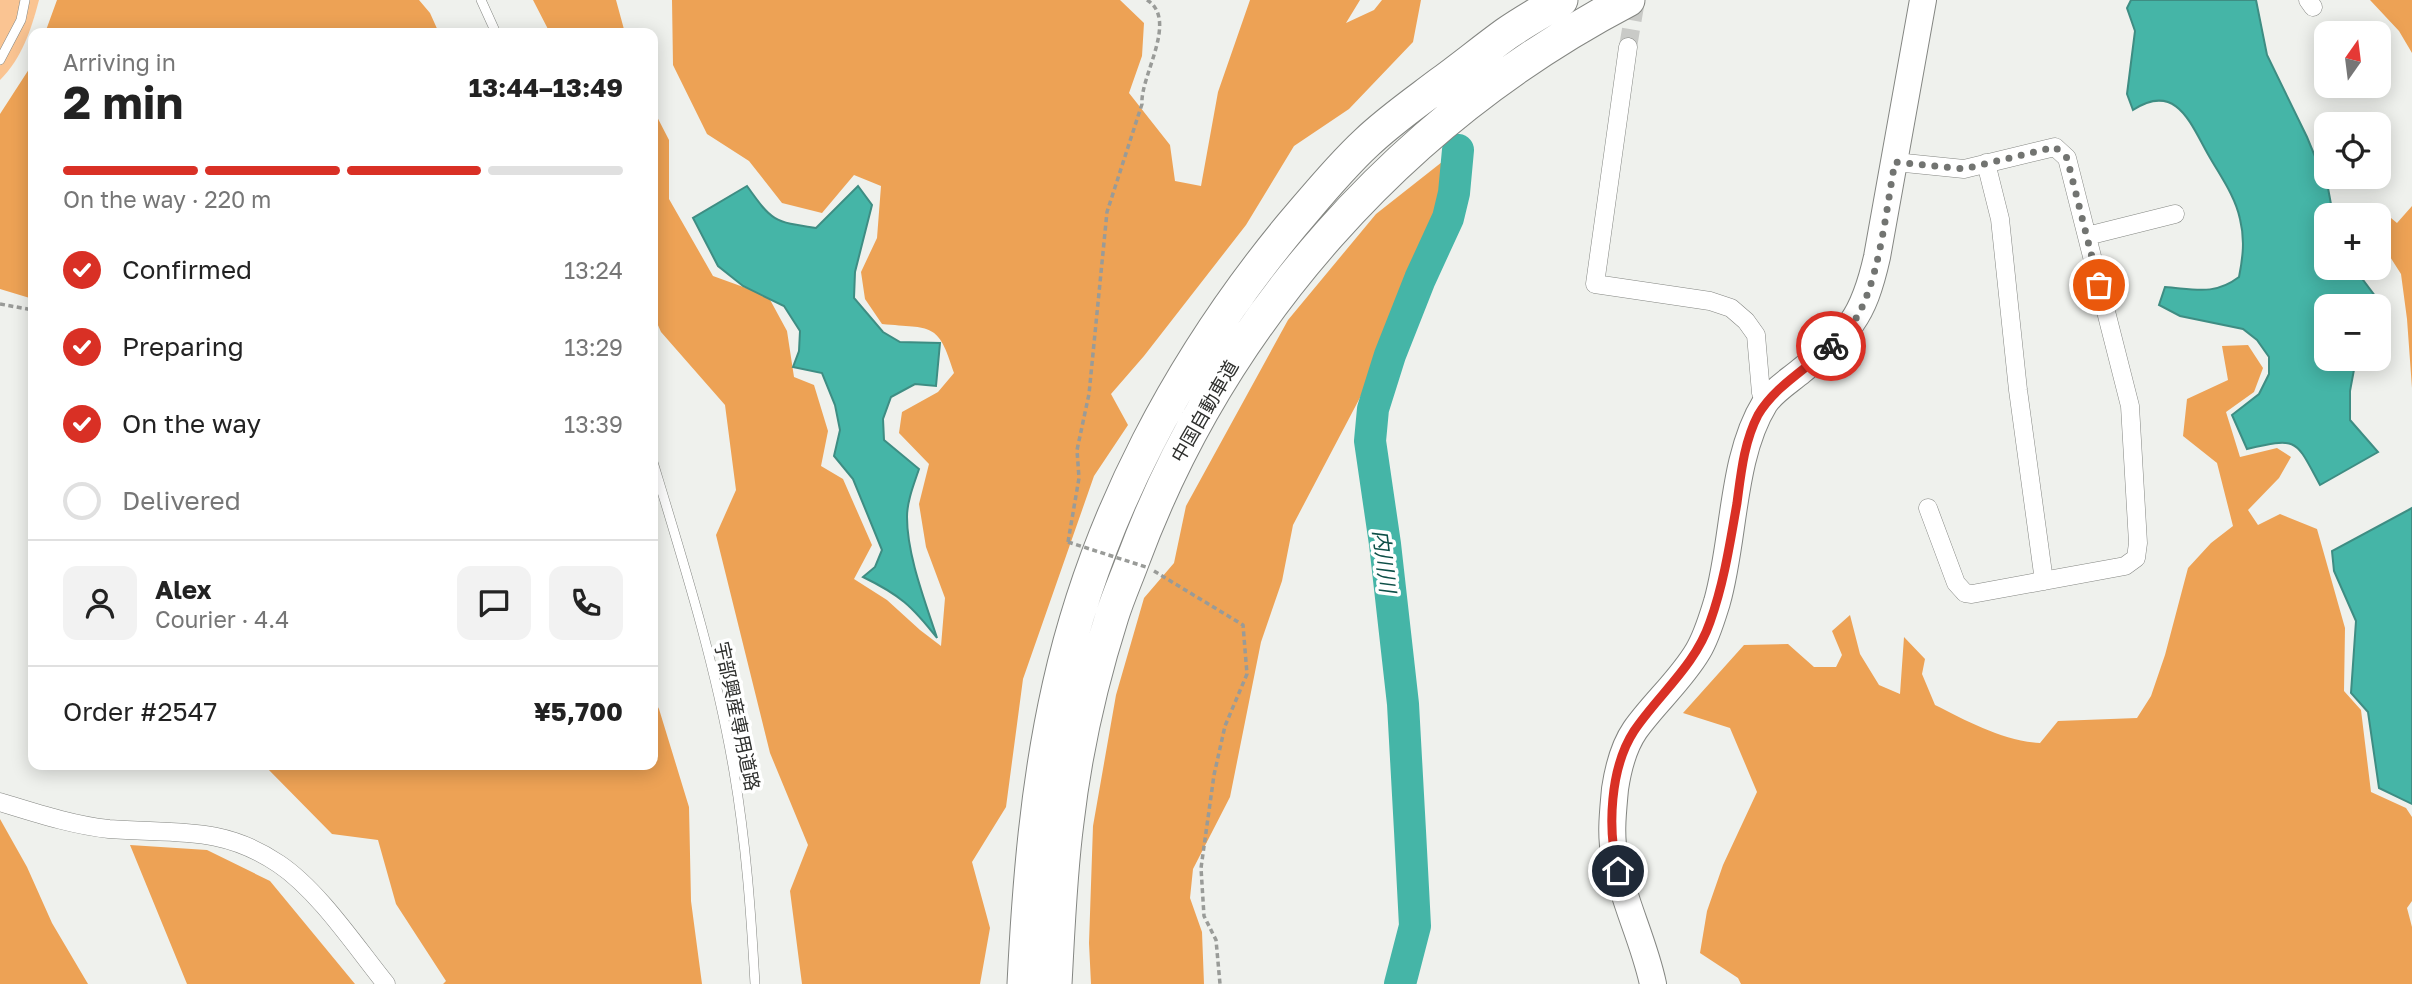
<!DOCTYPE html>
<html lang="en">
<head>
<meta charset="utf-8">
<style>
	:root { --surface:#fff; --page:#f2f2f2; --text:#222; --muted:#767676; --line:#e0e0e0; --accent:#d93025 }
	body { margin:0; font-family:"Golos Text","Noto Sans JP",sans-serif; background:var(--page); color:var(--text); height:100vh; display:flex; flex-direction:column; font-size:26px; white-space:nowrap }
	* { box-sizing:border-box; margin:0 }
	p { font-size:23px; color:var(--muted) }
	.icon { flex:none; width:38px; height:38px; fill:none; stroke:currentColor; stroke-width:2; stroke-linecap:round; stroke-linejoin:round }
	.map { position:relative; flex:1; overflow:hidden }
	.sheet { position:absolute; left:28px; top:28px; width:630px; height:742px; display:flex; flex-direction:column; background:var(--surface); border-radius:14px; box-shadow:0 4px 18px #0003 }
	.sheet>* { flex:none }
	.needle { width:46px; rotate:14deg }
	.buttons { position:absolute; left:2314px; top:21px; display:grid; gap:14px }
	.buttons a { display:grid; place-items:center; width:77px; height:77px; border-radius:14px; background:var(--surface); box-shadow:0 4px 18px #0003; font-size:35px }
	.pin { position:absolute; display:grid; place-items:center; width:60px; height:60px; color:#fff; margin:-30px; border:4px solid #fff; border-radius:50%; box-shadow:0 2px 7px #0007 }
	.courier { position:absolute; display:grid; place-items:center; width:70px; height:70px; margin:-35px; border:5px solid #d93025; border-radius:50%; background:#fff; color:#222; box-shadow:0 2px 9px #0007 }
	.headline em { font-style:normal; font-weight:700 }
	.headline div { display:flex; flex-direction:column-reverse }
	.headline { display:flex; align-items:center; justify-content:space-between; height:119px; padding:0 35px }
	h1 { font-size:46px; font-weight:700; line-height:52px }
	.bar { display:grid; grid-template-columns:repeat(4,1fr); gap:10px 7px; align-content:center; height:84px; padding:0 35px }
	.bar i { height:9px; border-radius:5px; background:var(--line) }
	.bar .on { background:var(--accent) }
	.bar p { grid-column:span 4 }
	.line { display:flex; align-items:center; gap:18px; padding:0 35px; border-top:2px solid var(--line) }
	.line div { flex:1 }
	.round { display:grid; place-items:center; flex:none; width:74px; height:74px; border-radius:14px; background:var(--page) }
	ol { padding:0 35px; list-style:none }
	li { display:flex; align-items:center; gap:21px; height:77px }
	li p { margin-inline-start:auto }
	li .icon { padding:7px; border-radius:50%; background:var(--accent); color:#fff; stroke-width:4 }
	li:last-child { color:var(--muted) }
	li i { width:38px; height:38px; border:4px solid var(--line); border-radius:50% }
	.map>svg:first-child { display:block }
	.green { fill:#fac492 }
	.forest { fill:#eda255 }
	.water { fill:#45b5a7; stroke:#3e8d83; stroke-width:2 }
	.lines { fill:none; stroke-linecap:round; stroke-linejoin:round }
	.river { stroke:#45b5a7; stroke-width:32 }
	.street-tunnel { stroke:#c9cac7; stroke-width:18; stroke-dasharray:18 9; stroke-linecap:butt }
	.lane-casing { stroke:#848682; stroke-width:10 }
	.street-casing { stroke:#848682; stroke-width:19 }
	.secondary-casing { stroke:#848682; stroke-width:28 }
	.highway-casing { stroke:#848682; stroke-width:35 }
	.path { stroke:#999b98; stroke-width:3.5; stroke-dasharray:5 3.5; stroke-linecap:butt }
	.lane { stroke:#fff; stroke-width:9 }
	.street { stroke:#fff; stroke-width:18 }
	.secondary { stroke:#fff; stroke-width:26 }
	.highway { stroke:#fff; stroke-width:33 }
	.path-bridge { stroke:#999b98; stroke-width:3.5; stroke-dasharray:5 3.5; stroke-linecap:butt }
	.done { stroke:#727471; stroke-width:7; stroke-dasharray:0 12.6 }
	.route { stroke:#d93025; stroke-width:9 }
	.labels { text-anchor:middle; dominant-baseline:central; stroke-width:7; stroke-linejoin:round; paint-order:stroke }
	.street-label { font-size:19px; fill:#2f302e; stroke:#fff }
	.water-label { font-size:21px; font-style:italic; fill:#0d4f47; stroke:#fff }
</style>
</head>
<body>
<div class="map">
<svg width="2412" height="984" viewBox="0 0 2412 984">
	<rect width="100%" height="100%" fill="#eff1ed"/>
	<path class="green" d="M0,0H39C31,30 22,58 0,80Z"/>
	<path class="forest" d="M57,0H419L430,13L439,33H45Z
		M533,0H616L625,33H550Z
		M672,0H1120L1144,23L1142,56L1129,93L1170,145L1175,181L1201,186L1218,92L1250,0H1360L1346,23L1374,10L1382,0H1421L1413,42L1349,109L1294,146L1246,225L1144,356L1111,394L1128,425L1094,476L1023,679L1006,807L972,862L990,928L980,984H802L790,891L808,845L770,753L716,535L736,490L725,405L661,332L653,314V109L669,140V199L713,276L768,296L787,331L794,377L814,385L828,431L821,466L843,479L872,545L854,579L887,600L920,630L941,646L945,598L926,547L919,504L929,464L899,433L902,412L938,392L954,373C938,321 932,329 882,324L865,299L861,272L877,238L881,186L854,175L822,213L782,203L749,161L707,134L673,65Z
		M2370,0H2412V53L2399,31Z
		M33,63V299L0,289V114Z
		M1442,162L1448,186L1428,238L1364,390L1293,525L1282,581L1261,642L1230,797L1193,869L1190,898L1202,932L1204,984H1091L1089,943L1093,826L1116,695L1144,598L1174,563L1186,506L1288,320L1376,214Z
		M2412,206V388L2407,319L2401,274L2378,238V215H2376L2379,208L2397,223Z
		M2248,345L2263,368L2254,392L2226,412L2240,457L2277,448L2291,457L2279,478L2248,510L2258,525L2280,514L2317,529L2345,628L2344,691L2361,710L2371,792L2406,808L2412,817V901L2407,908L2412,927V984H1741L1738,978L1700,953L1707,911L1723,865L1757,792L1730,728L1683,713L1744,645L1788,644L1814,667H1836L1842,655L1832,631L1850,615L1860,654L1879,685L1900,694L1904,637L1925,659L1922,674L1935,705C1967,721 2003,741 2040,743L2058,721L2137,718L2151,696L2165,655L2188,568L2211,543L2233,526L2217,463L2183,436L2187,399L2228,380L2222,346Z
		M653,698L659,709L689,807L691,901L702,984H443L446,981L396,904L378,840L332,834L264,765H653Z
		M0,819L27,867L52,923L88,984H0Z
		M130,845L207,850L270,881L355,984H187Z"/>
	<path class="water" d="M2131,0H2256L2267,55L2307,137L2328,188L2333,215H2326V268H2354L2375,296L2376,306H2326V359H2356L2350,391V420L2378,452L2320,485C2295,439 2299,437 2247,449L2232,415L2259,394L2269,374V357L2257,340L2243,329L2180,316L2159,305L2165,287C2194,289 2214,296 2239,277C2243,257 2245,239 2240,219C2235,196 2221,177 2209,156C2191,125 2177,81 2133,110L2127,94L2135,31L2127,8Z
		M747,186C772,221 773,222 816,228L858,186L872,205L855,272L854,298L883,332L900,342L940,343L936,386L915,384L891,397L883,419L884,440L919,469C914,484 907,501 907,517C907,555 925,601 937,638C912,606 900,595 863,577L875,567L882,550L853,479L834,456L840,430L835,405L822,373L793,367L799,351L800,331L784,306L743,286L718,266L693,218Z
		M2412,508V804L2379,788L2368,712L2351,693L2356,621L2334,571L2332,551Z"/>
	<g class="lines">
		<path class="river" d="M1400,984L1415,926L1410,831L1403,704L1385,544L1370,441L1373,409L1390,355L1420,279L1448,218L1454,193L1458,150"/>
		<path class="street-tunnel" d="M1628,47L1636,0"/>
		<g class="lane-casing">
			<path id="lane" d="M481,0L496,33
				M0,60L21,20L25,0
				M653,462C684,564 716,666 734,772C746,842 751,913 755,984"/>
		</g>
		<g class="street-casing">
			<path id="street" d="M2308,0L2313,7
				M1628,47L1595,284L1710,301L1731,308L1746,321L1756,335L1761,393L1767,399
				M1895,162L1964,169L2055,147L2067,158L2130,406L2138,543L2136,558L2125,566L1972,594L1965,593L1956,583L1928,508
				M1986,163L2000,219L2018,390L2044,581
				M2087,236L2175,214
				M0,802C36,813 72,825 109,829C174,834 222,825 279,864C319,891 356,947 386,984"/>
		</g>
		<g class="secondary-casing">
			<path id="secondary" d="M1653,984C1644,941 1623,901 1615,858C1610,835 1613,812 1615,789C1618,769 1624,746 1635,730C1654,703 1681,680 1698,651C1707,636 1712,618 1717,602C1735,539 1731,458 1765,403C1773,391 1789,381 1801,371C1849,332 1863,319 1877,257L1923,0"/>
		</g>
		<g class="highway-casing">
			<path id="highway" d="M1024,984C1029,883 1037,784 1059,686C1097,516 1181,359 1291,226C1315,198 1339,168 1366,143C1389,121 1415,103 1440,84C1462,68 1484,50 1506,34C1523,22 1543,11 1561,0
				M1055,984C1058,930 1060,875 1067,822C1075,753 1091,682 1112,616C1118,597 1126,579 1133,560C1222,320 1401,119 1628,0"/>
		</g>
		<path class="path" d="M0,304L33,310
			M1068,542L1079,478L1077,450L1089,394L1107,212L1142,104C1140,76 1179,20 1147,0
			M1154,571L1243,625L1247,674L1225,726L1214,775L1201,868L1204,916L1216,940L1220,984"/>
		<use href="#lane" class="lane"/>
		<use href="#street" class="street"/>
		<use href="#secondary" class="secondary"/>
		<use href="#highway" class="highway"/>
		<path class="path-bridge" d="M1068,542L1146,567"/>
	</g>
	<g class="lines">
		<path class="done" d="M1831,346C1837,340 1845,334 1850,327C1879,291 1886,208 1895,162L1964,169L2055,147L2067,158L2099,285"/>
		<path class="route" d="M1618,871C1607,829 1610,768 1634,731C1659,694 1695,666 1710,622C1724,583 1730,543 1737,503C1741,473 1744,442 1758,415C1775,386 1807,369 1831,346"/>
	</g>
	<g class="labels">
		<g class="street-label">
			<text transform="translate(1204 411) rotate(-60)">中国自動車道</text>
			<text transform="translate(738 716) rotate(78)">宇部興産専用道路</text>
		</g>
		<g class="water-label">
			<text transform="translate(1385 561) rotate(83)">内川川</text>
		</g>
	</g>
</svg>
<div class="buttons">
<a><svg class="needle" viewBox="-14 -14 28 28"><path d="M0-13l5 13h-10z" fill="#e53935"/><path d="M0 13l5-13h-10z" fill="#767676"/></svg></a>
<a><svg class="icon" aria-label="locate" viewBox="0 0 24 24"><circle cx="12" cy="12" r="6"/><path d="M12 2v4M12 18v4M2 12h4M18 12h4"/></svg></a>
<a>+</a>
<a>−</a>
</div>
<div class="pin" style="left:2099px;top:285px;background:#ea580c"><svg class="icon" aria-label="bag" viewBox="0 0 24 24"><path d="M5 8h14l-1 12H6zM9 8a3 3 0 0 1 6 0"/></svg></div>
<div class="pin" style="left:1618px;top:871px;background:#1f2937"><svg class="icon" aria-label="home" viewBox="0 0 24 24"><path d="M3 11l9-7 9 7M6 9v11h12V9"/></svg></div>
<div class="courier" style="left:1831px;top:346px"><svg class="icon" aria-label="bike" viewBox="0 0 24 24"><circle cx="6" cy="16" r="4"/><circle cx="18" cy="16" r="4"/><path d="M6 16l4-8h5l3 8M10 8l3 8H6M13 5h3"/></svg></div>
<section class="sheet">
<div class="headline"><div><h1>2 min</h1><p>Arriving in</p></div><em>13:44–13:49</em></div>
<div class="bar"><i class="on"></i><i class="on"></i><i class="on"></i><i></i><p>On the way · 220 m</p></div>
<ol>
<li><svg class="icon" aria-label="check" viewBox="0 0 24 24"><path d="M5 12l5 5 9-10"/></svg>Confirmed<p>13:24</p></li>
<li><svg class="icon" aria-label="check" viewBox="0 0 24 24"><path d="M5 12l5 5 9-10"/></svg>Preparing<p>13:29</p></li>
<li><svg class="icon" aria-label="check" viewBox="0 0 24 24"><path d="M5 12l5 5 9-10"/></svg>On the way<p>13:39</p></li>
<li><i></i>Delivered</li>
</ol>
<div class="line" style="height:126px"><a class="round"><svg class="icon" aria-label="person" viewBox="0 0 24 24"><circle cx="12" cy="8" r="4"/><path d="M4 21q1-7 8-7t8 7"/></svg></a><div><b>Alex</b><p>Courier · 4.4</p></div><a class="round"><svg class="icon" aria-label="chat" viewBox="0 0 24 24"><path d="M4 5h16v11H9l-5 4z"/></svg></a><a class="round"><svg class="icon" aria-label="phone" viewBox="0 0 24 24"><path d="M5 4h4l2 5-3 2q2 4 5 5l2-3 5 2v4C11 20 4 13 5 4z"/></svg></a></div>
<div class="line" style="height:91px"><div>Order #2547</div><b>¥5,700</b></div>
</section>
</div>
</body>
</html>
